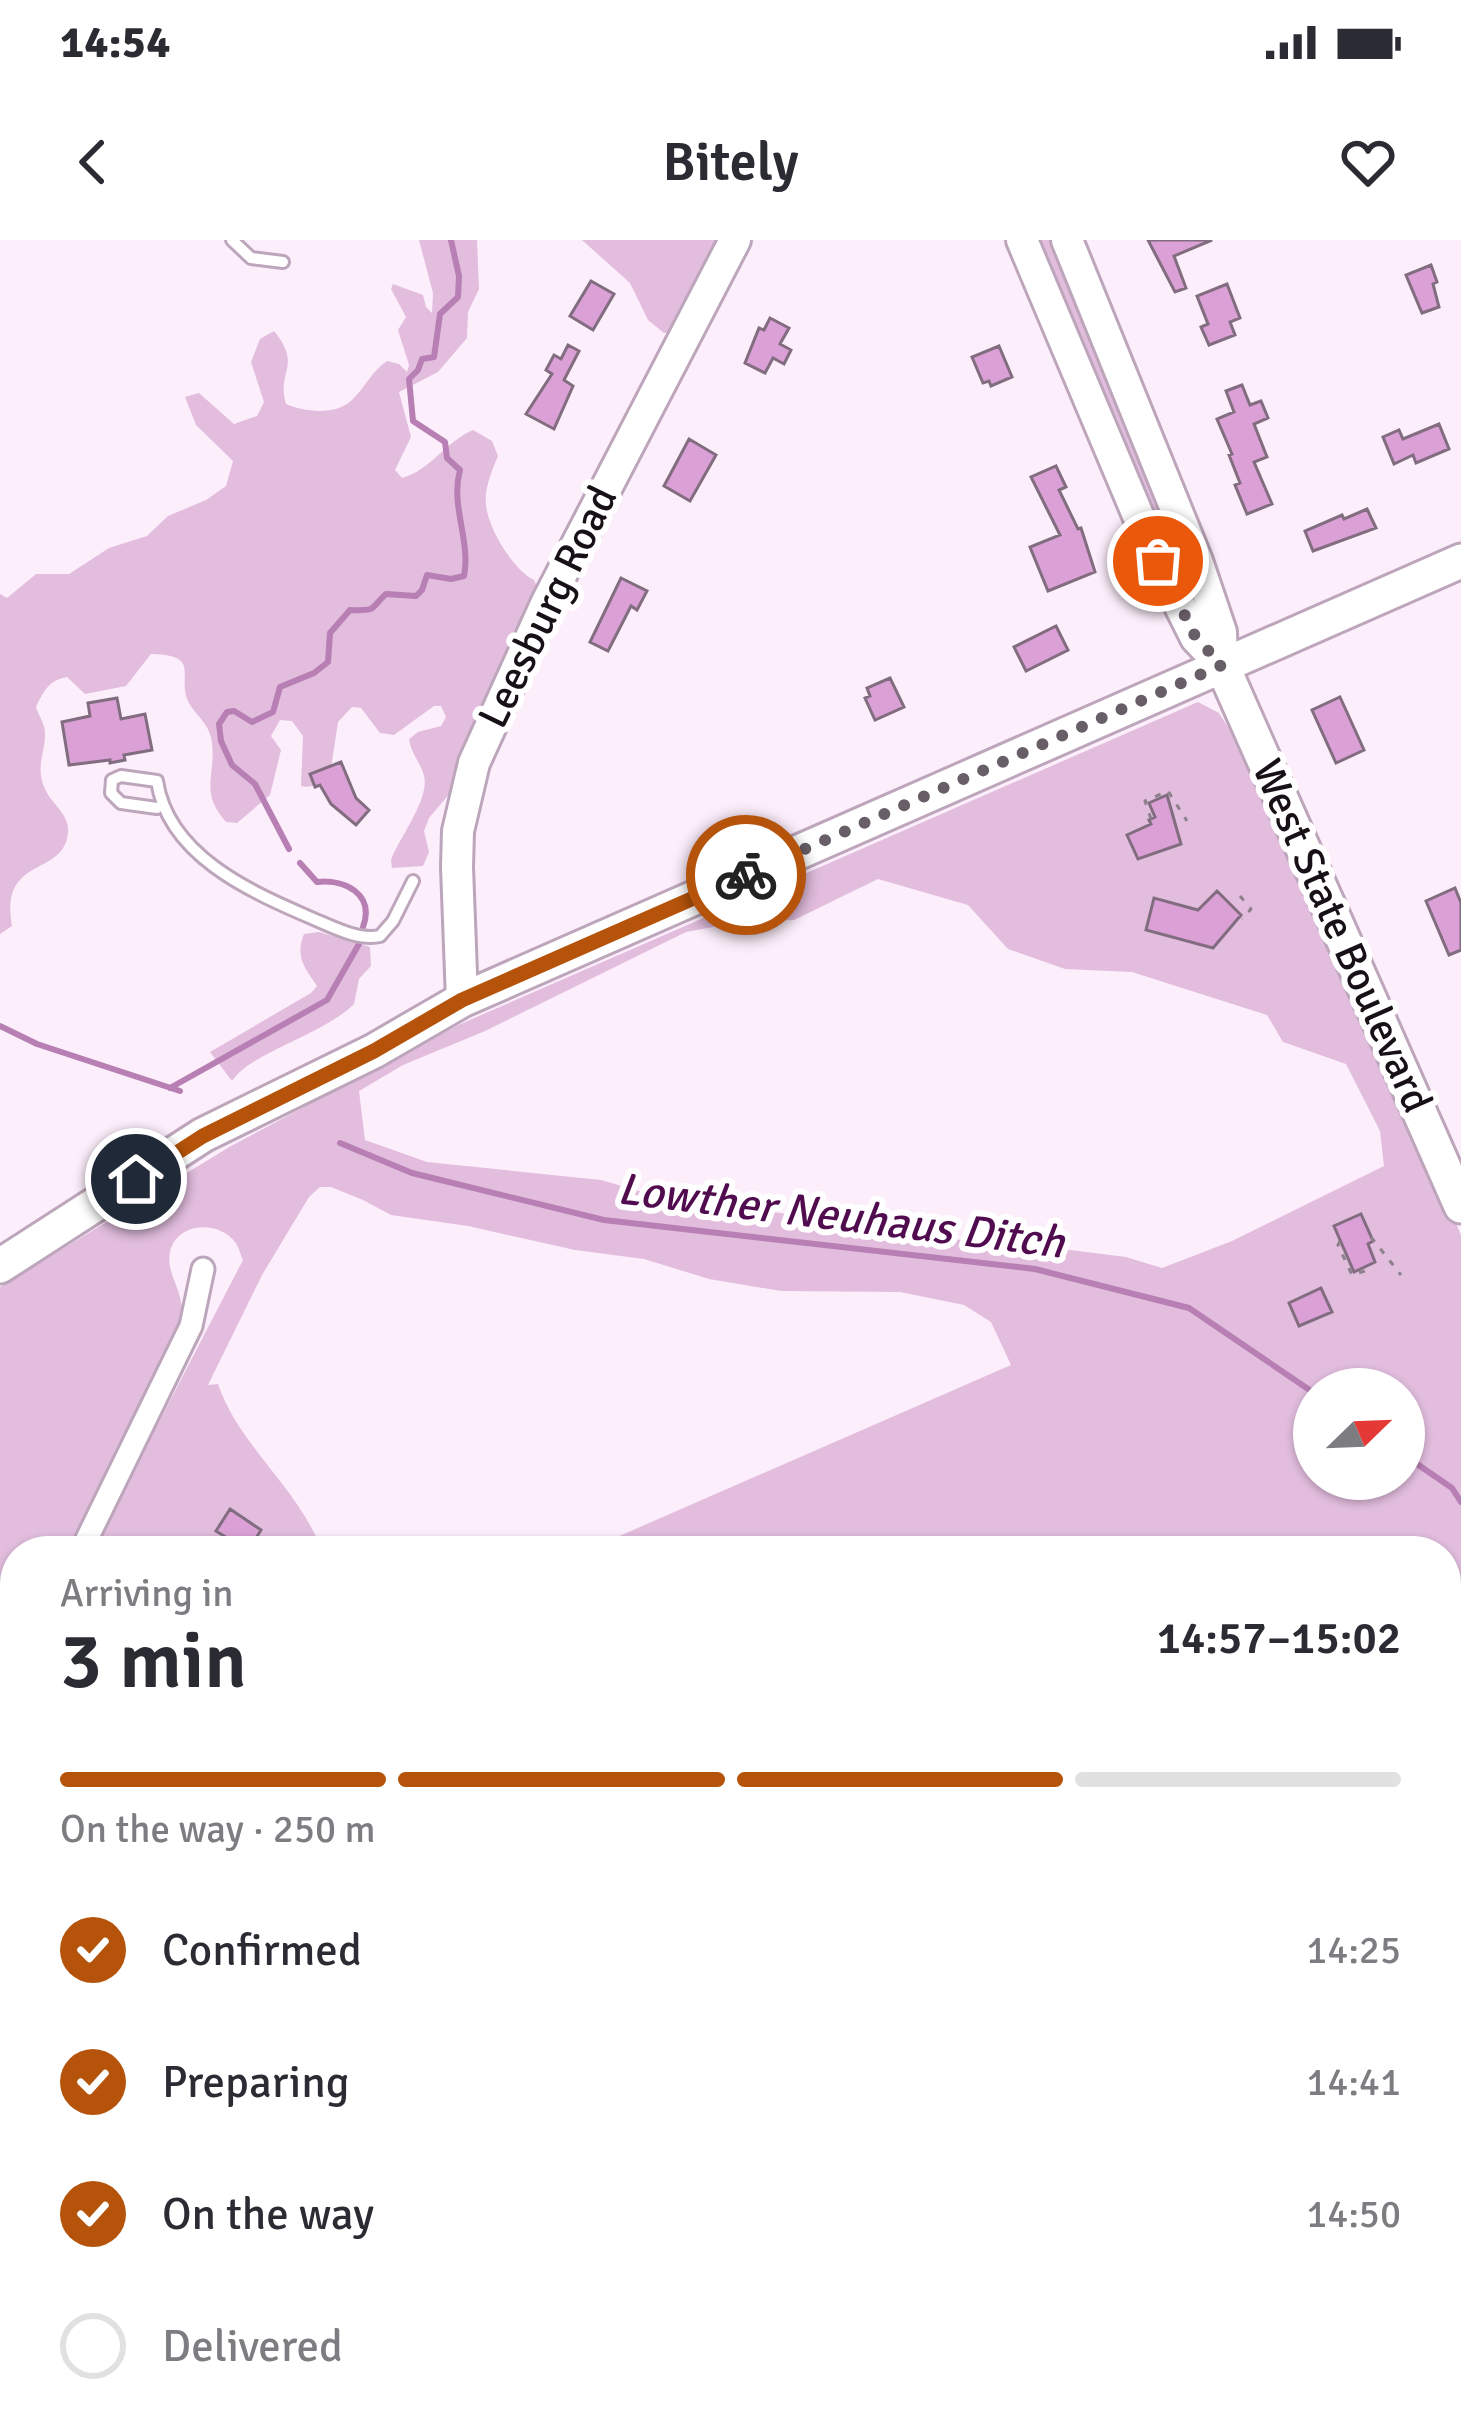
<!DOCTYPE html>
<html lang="en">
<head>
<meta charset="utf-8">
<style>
	:root { --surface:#fff; --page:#f7f7f7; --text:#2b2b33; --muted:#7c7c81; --line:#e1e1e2; --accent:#b45309 }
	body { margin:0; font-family:Signika,sans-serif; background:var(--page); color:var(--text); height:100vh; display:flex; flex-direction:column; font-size:45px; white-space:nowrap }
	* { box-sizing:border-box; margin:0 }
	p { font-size:39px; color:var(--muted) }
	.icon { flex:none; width:66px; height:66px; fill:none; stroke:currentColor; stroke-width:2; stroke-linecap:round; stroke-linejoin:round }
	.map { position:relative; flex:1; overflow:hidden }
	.panel { position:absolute; left:0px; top:1296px; width:1461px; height:900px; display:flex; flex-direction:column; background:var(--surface); border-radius:48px 48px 0 0; box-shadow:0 3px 9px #0004 }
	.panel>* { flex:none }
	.needle { width:78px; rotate:67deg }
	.controls { position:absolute; left:1293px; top:1128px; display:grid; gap:24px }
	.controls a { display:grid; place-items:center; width:132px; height:132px; border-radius:50%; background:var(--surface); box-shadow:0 3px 9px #0004; font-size:60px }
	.pin { position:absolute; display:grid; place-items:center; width:102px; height:102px; color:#fff; margin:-51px; border:6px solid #fff; border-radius:50%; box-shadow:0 3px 12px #0007 }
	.courier { position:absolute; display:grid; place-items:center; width:120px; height:120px; margin:-60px; border:9px solid #b45309; border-radius:50%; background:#fff; color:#222; box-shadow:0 3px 15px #0007 }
	.summary em { font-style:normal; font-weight:600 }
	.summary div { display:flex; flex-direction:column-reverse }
	.summary { display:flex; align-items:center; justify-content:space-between; height:204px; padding:0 60px }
	h1 { font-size:78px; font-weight:600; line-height:90px }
	.bar { display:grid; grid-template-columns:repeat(4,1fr); gap:18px 12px; align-content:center; height:144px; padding:0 60px }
	.bar i { height:15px; border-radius:9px; background:var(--line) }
	.bar .selected { background:var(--accent) }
	.bar p { grid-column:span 4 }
	ol { padding:0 60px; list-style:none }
	li { display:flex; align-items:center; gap:36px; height:132px }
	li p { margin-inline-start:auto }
	li .icon { padding:12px; border-radius:50%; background:var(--accent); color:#fff; stroke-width:4 }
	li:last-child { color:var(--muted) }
	li i { width:66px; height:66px; border:6px solid var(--line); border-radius:50% }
	.status { display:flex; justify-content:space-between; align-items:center; height:84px; padding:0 60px; background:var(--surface); direction:ltr }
	.status svg { height:33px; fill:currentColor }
	header { display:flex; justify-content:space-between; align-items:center; height:156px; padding:0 60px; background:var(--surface); font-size:54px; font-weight:600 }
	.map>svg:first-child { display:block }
	.green { fill:#e2bdde; fill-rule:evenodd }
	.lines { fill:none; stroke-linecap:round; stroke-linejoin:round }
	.stream { stroke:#b77fb3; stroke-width:6 }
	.building { fill:#dba1d6; stroke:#826d80; stroke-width:3 }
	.service-casing { stroke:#bda6bb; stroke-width:16 }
	.minor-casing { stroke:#bda6bb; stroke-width:27 }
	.secondary-casing { stroke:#bda6bb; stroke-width:36 }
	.primary-casing { stroke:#bda6bb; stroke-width:39 }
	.path { stroke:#8d828c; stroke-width:3; stroke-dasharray:6 9; stroke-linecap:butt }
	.service { stroke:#fff; stroke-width:10 }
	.minor { stroke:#fff; stroke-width:21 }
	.secondary { stroke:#fff; stroke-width:30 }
	.primary { stroke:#fff; stroke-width:33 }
	.done { stroke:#685e67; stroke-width:12; stroke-dasharray:0 21.6 }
	.route { stroke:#b45309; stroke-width:15 }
	.labels { text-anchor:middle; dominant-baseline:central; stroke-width:12; stroke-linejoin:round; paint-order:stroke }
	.street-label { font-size:42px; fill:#181017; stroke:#fff }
	.water-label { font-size:45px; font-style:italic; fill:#510b4f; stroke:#fff }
</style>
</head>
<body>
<div class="status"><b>14:54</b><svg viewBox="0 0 49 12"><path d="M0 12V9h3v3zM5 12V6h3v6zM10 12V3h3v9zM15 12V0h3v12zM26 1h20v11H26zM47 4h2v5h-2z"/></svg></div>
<header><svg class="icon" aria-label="back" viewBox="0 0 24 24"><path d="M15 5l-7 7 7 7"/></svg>Bitely<svg class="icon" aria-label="heart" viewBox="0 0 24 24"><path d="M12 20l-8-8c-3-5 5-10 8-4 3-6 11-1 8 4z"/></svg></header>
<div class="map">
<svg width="1461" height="2196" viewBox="0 0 1461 2196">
	<rect width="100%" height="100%" fill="#fdeefb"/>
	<path class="green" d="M419,0H477L479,49L468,72L467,98L438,132L399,152L411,197L395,230L402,238C431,230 445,202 473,190L492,201L498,216C492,231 484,248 486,265C488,288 513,330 534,340L540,353L494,438L471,497L463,538L429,578L424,591L429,612L423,626L392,628L391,620C399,598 430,559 424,536C421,523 411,514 409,499L418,492L441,486L446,477L441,466H434L394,495L380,493L361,468L352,467L338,482L330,535C324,542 311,549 301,546L303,496L292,481L280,480L271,496L281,510L270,555L237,583L226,582C199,551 216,537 212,503C210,484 197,477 189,463C175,437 204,415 151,414L126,446L85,454L67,437C49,440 43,452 36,467C39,477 45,483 45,494C45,514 35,527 45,549C53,567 73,575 67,599C57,636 0,618 12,686L0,694V354L7,358L36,334H69L109,308L147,296L168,276L206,260L226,246L233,221L196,185L185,157L199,153L234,184L257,176L264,162L251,122L260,99L274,91C303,127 276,130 286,164C305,172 337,176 353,159C366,146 371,132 387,121L399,124L407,132L409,125L398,90L406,77L391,49L393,44L423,55L426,67L432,73L433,53Z
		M582,0H737L673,92L664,93L648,80L630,43Z
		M1029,0H1060L1148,214L1204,385L1169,303L1131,241Z
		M1198,462L1219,473L1251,523L1298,641L1439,955L1444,956L1461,995V2058L1446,2065V1311H585L1011,1125L991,1082L964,1065L900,1052L781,1051L709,1039L644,1019L575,1010L468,986L391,975L363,960L331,947H320L309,957L262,1035L208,1145L218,1144C239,1206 299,1248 322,1311H92L243,1020C240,1014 239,1007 235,1002C218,980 177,982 170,1012C165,1035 186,1051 181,1079L70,1311H15V1427L0,1458V1047L231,906L456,786ZM878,639L968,665L1008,709L1065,729L1132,732L1267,775L1283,802L1346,824L1380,891L1384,926L1232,1001L1162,1028L1126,1017L1006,1002L925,998L851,982L663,958L601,940L427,922L365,900L359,851L403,825L485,791L686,692L745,681L794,680ZM1314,1149H1404V1239H1314Z
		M319,692L370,707L371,726L359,739L354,764C323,795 251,812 232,841L210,812L311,753L317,746C304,727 295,716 304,694Z
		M15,1473V1746L0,1743V1505Z
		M0,1766L15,1770V2181H1043L1001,2196H70L64,2183L35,2196H0Z
		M1446,2110L1461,2143V2196H1034L1067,2181H1446Z"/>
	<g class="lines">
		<path class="stream" d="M289,609L255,544L232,525L221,501L219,484L227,472L234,471L252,482L273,472L280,447L314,433L328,422L330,393L350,370C379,371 369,369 386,354L416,356L422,350L427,335L451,339L464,336C471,300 450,266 460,230L447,218L445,202L413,181L409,139L418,130L422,119L434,117L440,74L458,57L459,36L451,0
			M300,623L317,642C345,639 375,654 363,687
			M0,786L37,804L180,851
			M170,848L327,760L359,704
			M340,903L412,933L604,980L1035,1029L1189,1068L1314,1153
			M1404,1215L1452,1248L1461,1262"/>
	</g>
	<path class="building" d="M1148,0H1212L1174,16L1186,48L1175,52Z
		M1431,25L1437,42L1433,44L1439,67L1422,73L1406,35Z
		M591,41L614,54L593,90L570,76Z
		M1227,44L1240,78L1230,82L1235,95L1209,105L1201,87L1208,84L1197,56Z
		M770,78L789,88L780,104L791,110L784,124L773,118L765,133L745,123L759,88L764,90Z
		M568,105L579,111L564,140L573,146L554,189L526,174L552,134L546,130L554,115L561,119Z
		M999,106L1012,137L991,146L989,141L983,143L972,117Z
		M1242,145L1250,165L1261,161L1268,178L1254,184L1267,217L1254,222L1272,264L1247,274L1235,245L1240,243L1229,215L1232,214L1217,179L1234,172L1226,151Z
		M1439,184L1449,209L1416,223L1413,215L1394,224L1383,197L1399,190L1403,199Z
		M689,199L716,215L690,261L664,246Z
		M1056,226L1066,247L1059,250L1078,289L1081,288L1095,332L1048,351L1030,307L1060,295L1031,237Z
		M1367,269L1376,288L1313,311L1305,291L1342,275L1344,279Z
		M621,338L647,351L637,370L631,366L608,411L590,402Z
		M1056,386L1068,410L1026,431L1014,407Z
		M890,438L904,467L875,480L865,458L870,456L867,448Z
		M1340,457L1364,510L1336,523L1312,470Z
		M117,458L121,479L145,474L152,510L124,515L125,520L110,523V520L69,525L62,482L90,476L88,463Z
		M341,522L356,558L369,570L356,585L331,564L320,545L315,547L310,534Z
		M1167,555L1181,604L1138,619L1127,595L1151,584L1149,580L1155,577L1149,563Z
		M1455,648L1461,663V710L1449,715L1426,661Z
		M1217,651L1241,675L1213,708L1146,690L1154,658L1198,670Z
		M1361,974L1373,1001L1368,1004L1375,1022L1354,1032L1334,986Z
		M1321,1048L1332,1072L1299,1086L1289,1063Z
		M230,1269L261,1290L248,1311L216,1291Z
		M252,2181H309L277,2196H216Z
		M822,2181H901L867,2196H829Z"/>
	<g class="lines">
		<g class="service-casing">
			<path id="service" d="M232,0L251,18L283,22
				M157,568L121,563L111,553L112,540L121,536L157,541C168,615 249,651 309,677C331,686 357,701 380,696L393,681L413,641"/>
		</g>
		<g class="minor-casing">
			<path id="minor" d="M81,1311L191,1086L203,1029
				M0,1481L15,1449
				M0,1754L15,1758
				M55,2196L88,2181
				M1018,2196L1051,2181"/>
		</g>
		<g class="secondary-casing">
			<path id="secondary" d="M1022,0L1156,318L1196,398L1222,425
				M1067,0L1197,321L1221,392L1222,425
				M462,760L457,627L458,591L474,523L547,362L735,0"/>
		</g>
		<g class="primary-casing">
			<path id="primary" d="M1222,425L1461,966
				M0,1026L203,895L374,811L462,760L1461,321"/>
		</g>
		<path class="path" d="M1151,579L1145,561L1168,551L1187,581
			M1240,656L1251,669L1242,679
			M1371,997L1401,1035
			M1340,1001L1338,1005L1352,1035L1368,1030
			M1135,2181L1143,2196
			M1455,2196L1461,2193"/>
		<use href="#service" class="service"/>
		<use href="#minor" class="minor"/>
		<use href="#secondary" class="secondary"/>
		<use href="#primary" class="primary"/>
	</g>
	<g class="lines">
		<path class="done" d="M746,635L1222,425L1196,398L1158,321"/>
		<path class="route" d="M136,939L203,896L374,811L462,760L746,635"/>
	</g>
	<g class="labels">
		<g class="street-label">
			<text transform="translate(548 367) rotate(-64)">Leesburg Road</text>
			<text transform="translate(1342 696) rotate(66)">West State Boulevard</text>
		</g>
		<g class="water-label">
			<text transform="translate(841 976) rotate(7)">Lowther Neuhaus Ditch</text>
		</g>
	</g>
</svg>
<div class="controls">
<a><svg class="needle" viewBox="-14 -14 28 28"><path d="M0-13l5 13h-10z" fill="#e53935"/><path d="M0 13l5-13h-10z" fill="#7c7c81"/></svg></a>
</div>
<div class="pin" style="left:1158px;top:321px;background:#ea580c"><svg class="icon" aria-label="bag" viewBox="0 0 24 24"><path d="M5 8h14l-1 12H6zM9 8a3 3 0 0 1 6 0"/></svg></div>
<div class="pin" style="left:136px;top:939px;background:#1f2937"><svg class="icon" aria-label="home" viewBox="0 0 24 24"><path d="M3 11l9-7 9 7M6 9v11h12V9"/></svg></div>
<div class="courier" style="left:746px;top:635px"><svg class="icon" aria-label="bike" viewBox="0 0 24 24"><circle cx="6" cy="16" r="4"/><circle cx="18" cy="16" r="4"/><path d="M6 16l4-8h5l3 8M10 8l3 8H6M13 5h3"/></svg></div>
<section class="panel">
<div class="summary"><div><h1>3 min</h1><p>Arriving in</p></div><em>14:57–15:02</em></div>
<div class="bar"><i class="selected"></i><i class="selected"></i><i class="selected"></i><i></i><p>On the way · 250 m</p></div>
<ol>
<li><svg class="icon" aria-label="check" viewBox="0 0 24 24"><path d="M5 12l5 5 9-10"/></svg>Confirmed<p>14:25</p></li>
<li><svg class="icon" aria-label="check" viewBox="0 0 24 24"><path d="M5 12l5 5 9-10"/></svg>Preparing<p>14:41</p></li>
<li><svg class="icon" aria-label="check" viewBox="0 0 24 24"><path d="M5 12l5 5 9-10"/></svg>On the way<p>14:50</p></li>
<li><i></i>Delivered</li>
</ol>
</section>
</div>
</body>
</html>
